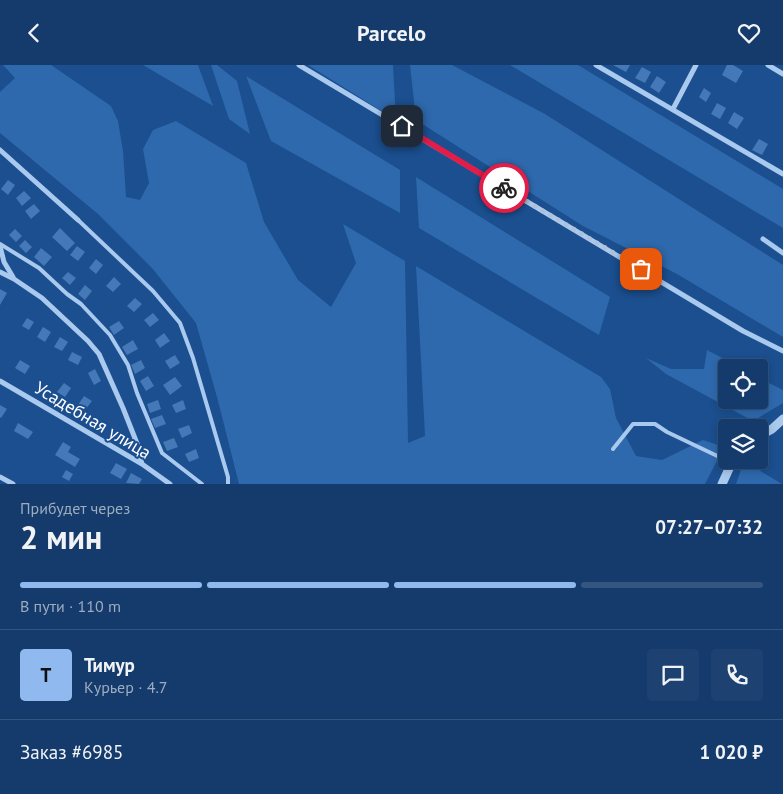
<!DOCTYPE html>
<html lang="ru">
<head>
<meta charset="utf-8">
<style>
	:root { --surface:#143b6b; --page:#1d4271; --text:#f1f3f6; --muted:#9dadc1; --line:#33557e; --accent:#90b9f0 }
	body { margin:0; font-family:"PT Sans",sans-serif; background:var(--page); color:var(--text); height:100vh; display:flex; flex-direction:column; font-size:19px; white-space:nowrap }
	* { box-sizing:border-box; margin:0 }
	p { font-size:16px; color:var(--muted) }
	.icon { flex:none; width:28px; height:28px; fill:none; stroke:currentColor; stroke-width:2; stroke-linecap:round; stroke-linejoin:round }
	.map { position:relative; height:419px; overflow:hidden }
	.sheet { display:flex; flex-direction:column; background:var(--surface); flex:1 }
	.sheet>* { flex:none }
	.tools { position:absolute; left:718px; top:294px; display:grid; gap:10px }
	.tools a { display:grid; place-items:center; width:50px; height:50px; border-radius:5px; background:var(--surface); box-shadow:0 2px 8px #0003,0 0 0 1px var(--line); font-size:25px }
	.pin { position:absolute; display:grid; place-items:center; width:42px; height:42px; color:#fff; margin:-21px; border-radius:10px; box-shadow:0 2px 8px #0006 }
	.courier { position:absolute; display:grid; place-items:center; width:50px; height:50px; margin:-25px; border:4px solid #e11d48; border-radius:50%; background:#fff; color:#222; box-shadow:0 1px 6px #0007 }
	.head em { font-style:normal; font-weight:600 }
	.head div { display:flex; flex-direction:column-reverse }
	.head { display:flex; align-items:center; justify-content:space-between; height:85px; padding:0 20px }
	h1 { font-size:32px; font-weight:600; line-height:38px }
	.bar { display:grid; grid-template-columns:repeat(4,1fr); gap:8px 5px; align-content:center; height:60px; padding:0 20px }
	.bar i { height:6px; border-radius:4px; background:var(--line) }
	.bar .current { background:var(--accent) }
	.bar p { grid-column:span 4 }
	.line { display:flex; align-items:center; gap:12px; padding:0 20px; border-top:1px solid var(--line) }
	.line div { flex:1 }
	.round { display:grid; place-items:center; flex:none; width:52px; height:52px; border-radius:5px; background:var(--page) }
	header { display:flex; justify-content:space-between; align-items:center; height:65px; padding:0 20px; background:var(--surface); font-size:22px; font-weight:600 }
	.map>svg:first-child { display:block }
	.green { fill:#2e69ad }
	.building { fill:#4478b7 }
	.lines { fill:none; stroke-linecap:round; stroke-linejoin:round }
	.service { stroke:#a9c9ee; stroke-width:4 }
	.minor { stroke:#a9c9ee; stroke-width:5 }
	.tertiary { stroke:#a9c9ee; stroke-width:9 }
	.done { stroke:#afc1d8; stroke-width:5; stroke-dasharray:0 9 }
	.route { stroke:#e11d48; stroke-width:6 }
	.labels { text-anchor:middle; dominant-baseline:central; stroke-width:4; stroke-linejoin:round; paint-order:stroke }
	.street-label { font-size:18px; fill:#fff; stroke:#1b4f8f }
</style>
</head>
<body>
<header><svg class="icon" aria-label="back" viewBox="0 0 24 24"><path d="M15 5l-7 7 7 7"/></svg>Parcelo<svg class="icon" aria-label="heart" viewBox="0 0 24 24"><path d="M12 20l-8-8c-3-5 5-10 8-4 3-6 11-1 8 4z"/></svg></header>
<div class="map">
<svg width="783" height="419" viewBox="0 0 783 419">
	<rect width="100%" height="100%" fill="#1b4f8f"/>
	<path class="green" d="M3,0H51L111,41L118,56L123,86L126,132L140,135L149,118L143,84L153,65L176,56L246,98L264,157L298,215L331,242L356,198L343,159L405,196L408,378L425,371L416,201L601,312L610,324L616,353L636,391L662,395L703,375L724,382L705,419H239L217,332L196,258L152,203L98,149L0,68V27L15,13Z
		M143,0H198L213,41Z
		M211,0H217L237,16L250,69L229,54Z
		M308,0H393L396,55Z
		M410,0H452L545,49L783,200V272L677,209L583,161L416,55Z
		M510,0H578L783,124V163Z
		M246,11L400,105V148L271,76Z
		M416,112L610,232L599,270L419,163Z
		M707,285L740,302H726V335H759V313L783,325V338L753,356L666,309L646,293L671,304H704Z
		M744,396L782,419H736Z"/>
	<path class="building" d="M613,0H630L626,7Z
		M727,0H733L743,6L736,18L722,10Z
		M642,2L651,7L645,18L635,13Z
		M657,11L666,17L659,28L650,22Z
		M704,23L711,28L706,37L699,32Z
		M717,38L726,43L720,54L711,49Z
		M734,47L744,53L737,64L728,58Z
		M759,74L768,79L762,90L752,85Z
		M8,115L15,120L8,130L1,124Z
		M24,126L31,133L22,141L16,133Z
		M34,139L40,146L31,154L25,146Z
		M60,163L75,178L67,186L52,172Z
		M15,164L22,171L16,177L9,170Z
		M25,175L32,182L26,188L19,181Z
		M77,181L85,187L78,196L70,190Z
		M41,183L52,192L44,201L34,192Z
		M96,194L103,200L96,209L89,203Z
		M68,207L76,213L70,220L62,213Z
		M114,212L121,219L113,227L106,221Z
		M85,220L92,226L85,235L78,229Z
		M0,224L7,228L0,240Z
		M135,233L142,239L134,247L127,241Z
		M153,248L159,255L150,262L144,255Z
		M27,253L34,257L29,265L22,261Z
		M119,256L124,263L114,270L109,262Z
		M43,262L51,267L45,277L37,272Z
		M164,268L170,276L160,283L155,275Z
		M60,272L68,277L62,286L54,282Z
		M133,275L138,284L127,290L122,282Z
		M72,287L82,292L78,300L68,295Z
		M175,290L180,298L170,304L165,296Z
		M20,295L30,301L25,309L15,303Z
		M141,295L145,303L135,309L131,300Z
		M95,304L101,316L94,320L88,308Z
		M148,311L154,321L146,326L140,316Z
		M175,312L182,321L170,330L163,320Z
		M64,318L71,323L65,332L57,327Z
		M84,331L92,336L85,345L78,340Z
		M158,335L161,344L150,348L147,339Z
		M183,335L186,344L176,348L172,340Z
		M0,340L7,344L1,353L0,352Z
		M162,350L166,359L155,363L151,354Z
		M18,358L33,367L28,374L14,366Z
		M189,360L192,368L182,373L178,364Z
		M174,373L178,382L167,386L163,377Z
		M63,377L71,382L68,387L80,394L75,402L55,390Z
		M196,384L199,393L189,397L185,389Z
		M116,398L127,404L121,414L110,408Z
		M66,405L73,409L69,416L62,412Z
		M131,408L142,414L139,419L126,418Z"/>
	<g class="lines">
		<path class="service" d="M78,155L153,226L180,258L193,293L228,412V419
			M0,179L39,203L67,229L81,239L110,270L128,300L137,328L162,388L202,419
			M613,384L633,359H655L667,367L732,398"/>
		<path class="minor" d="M299,0L743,266L783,286
			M596,0L783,109
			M768,0L783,9
			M673,44L696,0
			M0,85L78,155
			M763,174L783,188
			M0,181L4,197L13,212
			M0,207L14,214L42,233L88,276L99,289L123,343L138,381L142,399
			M0,316L142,399L170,419
			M0,412L13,419"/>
		<path class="tertiary" d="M759,371L772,364L783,354
			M722,419L733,395"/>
	</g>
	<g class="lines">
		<path class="done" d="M504,123L641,204"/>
		<path class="route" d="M402,61L504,123"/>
	</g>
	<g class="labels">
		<g class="street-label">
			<text transform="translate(93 355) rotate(31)">Усадебная улица</text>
		</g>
	</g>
</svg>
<div class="tools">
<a><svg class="icon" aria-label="locate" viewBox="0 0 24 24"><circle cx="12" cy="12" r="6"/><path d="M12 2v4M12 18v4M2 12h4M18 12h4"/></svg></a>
<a><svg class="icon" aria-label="layers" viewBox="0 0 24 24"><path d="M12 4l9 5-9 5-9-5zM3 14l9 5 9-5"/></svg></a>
</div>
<div class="pin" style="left:641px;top:204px;background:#ea580c"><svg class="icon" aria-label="bag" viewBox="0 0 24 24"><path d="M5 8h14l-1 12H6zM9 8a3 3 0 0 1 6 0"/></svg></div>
<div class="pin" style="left:402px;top:61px;background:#1f2937"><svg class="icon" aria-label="home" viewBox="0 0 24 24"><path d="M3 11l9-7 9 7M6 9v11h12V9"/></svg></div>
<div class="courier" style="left:504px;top:123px"><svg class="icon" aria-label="bike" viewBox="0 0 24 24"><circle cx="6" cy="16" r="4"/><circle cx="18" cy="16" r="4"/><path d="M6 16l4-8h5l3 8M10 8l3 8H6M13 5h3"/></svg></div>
</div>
<section class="sheet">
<div class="head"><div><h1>2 мин</h1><p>Прибудет через</p></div><em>07:27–07:32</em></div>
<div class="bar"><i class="current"></i><i class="current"></i><i class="current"></i><i></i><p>В пути · 110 m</p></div>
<div class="line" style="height:90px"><b class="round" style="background:var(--accent);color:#111">Т</b><div><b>Тимур</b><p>Курьер · 4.7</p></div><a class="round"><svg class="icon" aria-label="chat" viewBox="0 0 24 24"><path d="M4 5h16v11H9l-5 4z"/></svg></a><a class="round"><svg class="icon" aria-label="phone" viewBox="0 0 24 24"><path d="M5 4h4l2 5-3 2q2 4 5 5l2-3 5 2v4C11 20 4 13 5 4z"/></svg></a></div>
<div class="line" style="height:65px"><div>Заказ #6985</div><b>1 020 ₽</b></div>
</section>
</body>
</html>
